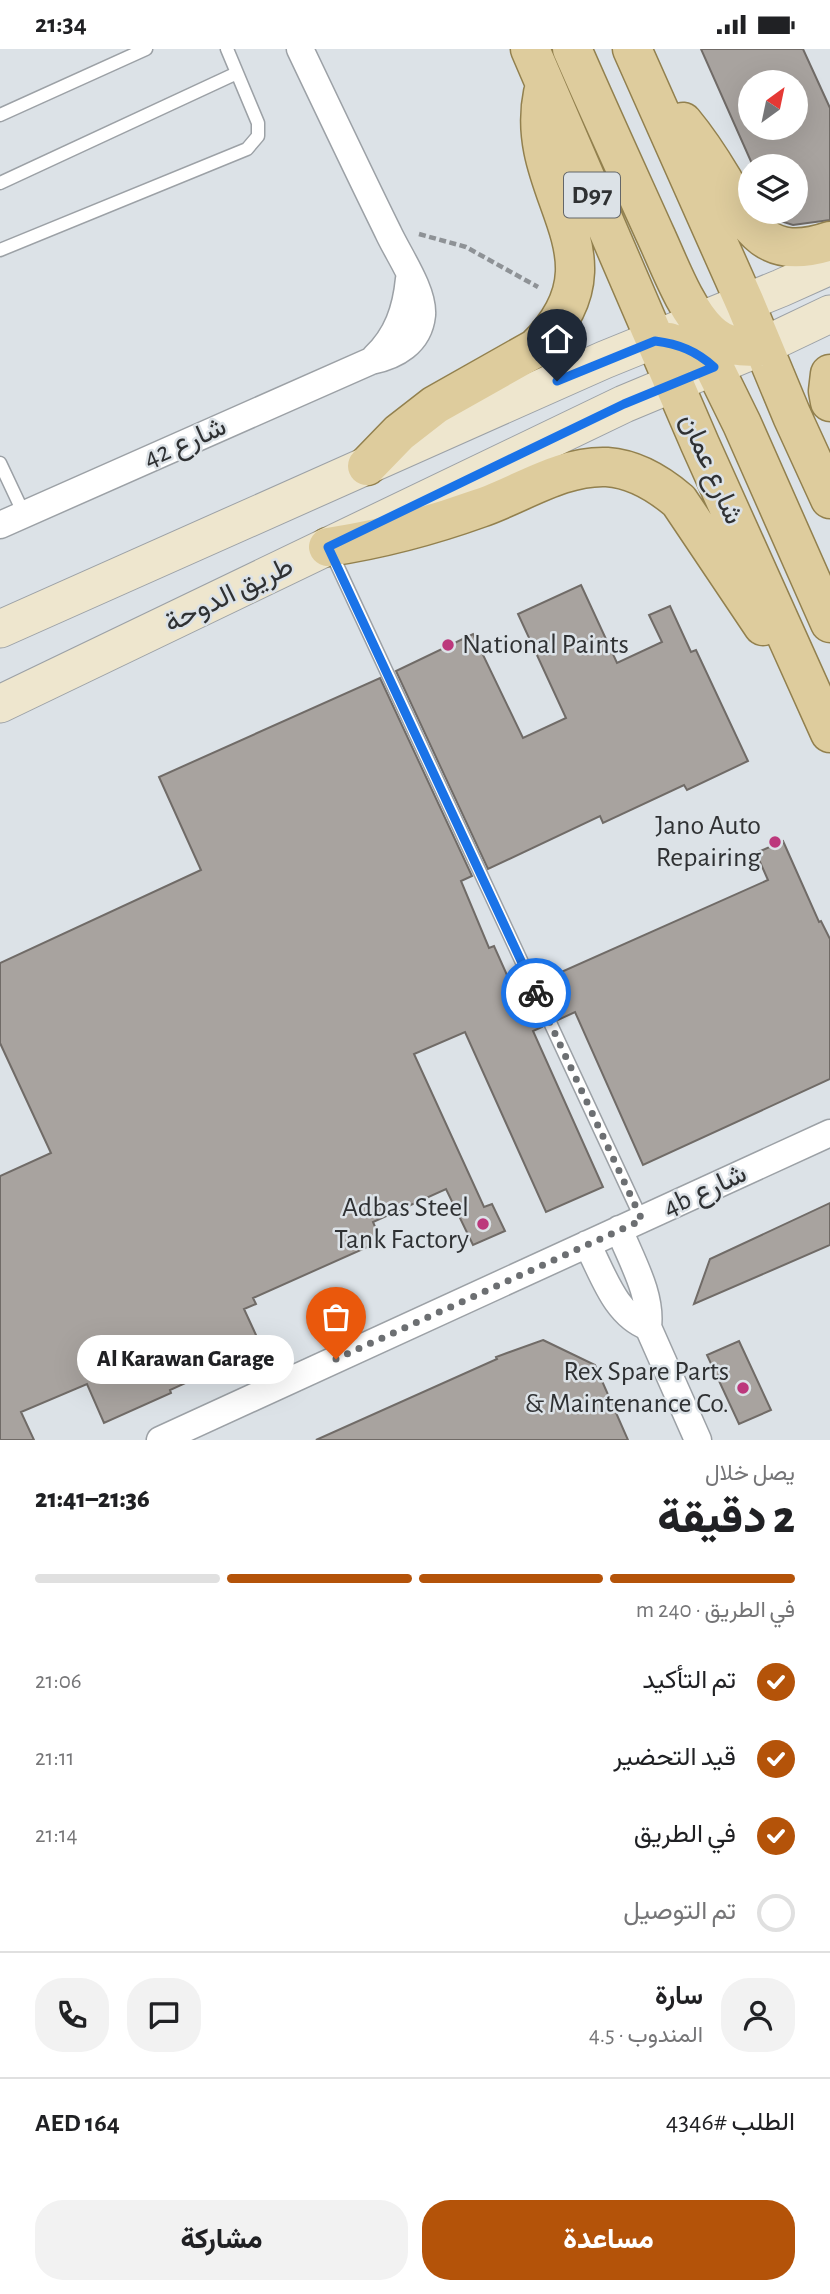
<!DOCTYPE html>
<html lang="ar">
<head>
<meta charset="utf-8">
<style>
	:root { --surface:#fff; --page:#f2f2f2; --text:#202124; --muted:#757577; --line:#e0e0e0; --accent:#b45309 }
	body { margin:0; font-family:"Alegreya Sans",Vazirmatn,sans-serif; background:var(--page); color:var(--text); direction:rtl; height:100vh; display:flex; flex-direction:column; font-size:26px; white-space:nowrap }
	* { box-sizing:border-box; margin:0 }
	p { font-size:23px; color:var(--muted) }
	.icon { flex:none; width:38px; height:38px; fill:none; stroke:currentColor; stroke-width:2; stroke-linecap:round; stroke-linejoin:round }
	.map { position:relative; height:1391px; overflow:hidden; direction:ltr }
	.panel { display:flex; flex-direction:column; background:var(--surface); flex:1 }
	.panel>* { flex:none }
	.needle { width:46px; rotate:33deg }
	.tools { position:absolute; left:738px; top:21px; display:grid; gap:14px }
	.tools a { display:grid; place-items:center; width:70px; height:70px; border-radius:50%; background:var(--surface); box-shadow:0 7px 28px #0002; font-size:35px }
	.pin { position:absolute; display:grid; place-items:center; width:60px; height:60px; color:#fff; margin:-72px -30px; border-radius:50% 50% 50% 0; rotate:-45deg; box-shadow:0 0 7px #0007 }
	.pin .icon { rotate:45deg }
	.courier { position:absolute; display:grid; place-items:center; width:70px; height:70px; margin:-35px; border:5px solid #1a73e8; border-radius:50%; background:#fff; color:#222; box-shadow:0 2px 9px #0007 }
	.bubble { position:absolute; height:49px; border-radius:24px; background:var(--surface); box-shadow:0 7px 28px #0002; font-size:23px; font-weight:800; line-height:49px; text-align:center; direction:rtl }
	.summary em { font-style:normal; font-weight:800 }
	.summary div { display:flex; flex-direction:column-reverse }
	.summary { display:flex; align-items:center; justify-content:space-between; height:119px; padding:0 35px }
	h1 { font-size:46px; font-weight:800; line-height:52px }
	.bar { display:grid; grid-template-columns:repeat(4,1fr); gap:10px 7px; align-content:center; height:84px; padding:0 35px }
	.bar i { height:9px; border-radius:5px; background:var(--line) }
	.bar .selected { background:var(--accent) }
	.bar p { grid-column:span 4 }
	.line { display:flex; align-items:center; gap:18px; padding:0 35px; border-top:2px solid var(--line) }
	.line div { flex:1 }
	.round { display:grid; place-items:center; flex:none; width:74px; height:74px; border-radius:28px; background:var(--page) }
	ol { padding:0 35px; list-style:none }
	li { display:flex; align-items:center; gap:21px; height:77px }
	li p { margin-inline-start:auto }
	li .icon { padding:7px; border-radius:50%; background:var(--accent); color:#fff; stroke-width:4 }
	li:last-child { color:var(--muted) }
	li i { width:38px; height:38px; border:4px solid var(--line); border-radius:50% }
	.primary-button { display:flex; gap:14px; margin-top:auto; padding:14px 35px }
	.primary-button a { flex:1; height:80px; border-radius:28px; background:var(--accent); color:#fff; font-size:28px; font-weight:800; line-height:80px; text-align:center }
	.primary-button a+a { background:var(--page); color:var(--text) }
	.status { display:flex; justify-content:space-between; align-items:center; height:49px; padding:0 35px; background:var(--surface); direction:ltr }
	.status svg { height:19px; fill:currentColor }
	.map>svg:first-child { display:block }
	.building { fill:#a8a39f; stroke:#706b67; stroke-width:2; fill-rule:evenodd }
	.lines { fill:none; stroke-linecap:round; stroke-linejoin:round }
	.service-casing { stroke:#9ca1a6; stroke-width:15 }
	.minor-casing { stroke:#9ca1a6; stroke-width:29 }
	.secondary-casing { stroke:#9ca1a6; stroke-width:39 }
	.primary-casing { stroke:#92804e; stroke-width:41 }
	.path { stroke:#8e9296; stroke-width:4.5; stroke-dasharray:7 3.5; stroke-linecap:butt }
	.service { stroke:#fff; stroke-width:12 }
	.minor { stroke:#fff; stroke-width:26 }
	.secondary { stroke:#eee6ce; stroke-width:37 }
	.primary { stroke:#decc9d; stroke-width:38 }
	.done { stroke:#6c6f72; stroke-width:7; stroke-dasharray:0 12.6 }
	.route { stroke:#1a73e8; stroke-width:9 }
	.poi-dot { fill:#bc387c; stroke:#dce2e7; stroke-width:2.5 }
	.labels { text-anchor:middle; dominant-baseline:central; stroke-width:5; stroke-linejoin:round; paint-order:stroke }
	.shield { fill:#dce2e7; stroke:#636669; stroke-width:2 }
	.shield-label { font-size:26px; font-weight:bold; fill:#2f3133 }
	.street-label { font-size:28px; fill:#2f3133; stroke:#dce2e7 }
	.poi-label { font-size:28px; fill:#2f3133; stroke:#dce2e7; text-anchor:end }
</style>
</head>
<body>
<div class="status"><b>21:34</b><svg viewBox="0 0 49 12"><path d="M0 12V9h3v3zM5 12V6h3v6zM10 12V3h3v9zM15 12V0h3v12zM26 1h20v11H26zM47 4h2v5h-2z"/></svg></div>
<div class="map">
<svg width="830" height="1391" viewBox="0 0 830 1391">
	<rect width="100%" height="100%" fill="#dce2e7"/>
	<path class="building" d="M701,0H803L830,59V171L793,176L777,171L774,163H796V117H753ZM751,33H796V79H751Z
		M581,536L617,614L662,593L649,566L670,557L691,603L696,601L748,712L687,741L684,736L603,774L600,767L488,820L396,622L473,585L523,689L566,669L518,565Z
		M380,629L472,827L461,832L489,899L494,897L515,944L525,939L542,978L533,982L603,1138L546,1163L465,983L414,1005L484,1158L492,1155L505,1182L473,1196L446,1140L373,1173L381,1192L253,1249L256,1255L244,1260L262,1299L170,1341L171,1344L104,1374L87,1335L21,1363L34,1391H0V1127L51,1104L0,994V914L201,821L159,728Z
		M783,792L819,873L821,872L830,890V1030L643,1116L575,963L558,971L541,932L768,831L756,804Z
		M830,1154V1196L694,1255L710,1210Z
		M543,1291L595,1316L628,1391H316L497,1310L496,1308Z
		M739,1292L771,1361L739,1375L707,1306Z"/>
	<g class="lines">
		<g class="service-casing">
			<path id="service" d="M0,66L146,0
				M0,134L237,24
				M0,201L247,100L258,87V74L227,0
				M0,414L24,465
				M330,501L642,1171"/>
		</g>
		<g class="minor-casing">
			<path id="minor" d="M375,308C397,287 406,261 409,230
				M0,476L371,312C396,307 419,294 422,266C424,242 398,205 388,183C358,122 329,61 300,0
				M619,1180C631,1211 652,1245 648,1278L698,1391
				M587,1195C603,1224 614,1265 648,1278
				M160,1391L830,1084"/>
		</g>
		<g class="secondary-casing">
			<path id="secondary" d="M0,580L604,311L781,239L830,217
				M0,655L624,355L763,297L830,265"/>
		</g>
		<g class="primary-casing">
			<path id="primary" d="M530,0L700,395L830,684
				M572,0C599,62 627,123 655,185C669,215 685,260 709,283C724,298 743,299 763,297
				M632,0L745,254L792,367L830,450
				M683,73C698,91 711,111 723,131C749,181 768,213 830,192
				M669,293L687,299L701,307L714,318L742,375L830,574
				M830,325L828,342L830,353
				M367,417L399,384L435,356L536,299C630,207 522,146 543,44
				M328,498C381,490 430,477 480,459C521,445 562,416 607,418C635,420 658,434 679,452L763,577"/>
		</g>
		<path class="path" d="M419,185L466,198L538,238"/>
		<use href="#service" class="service"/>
		<use href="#minor" class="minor"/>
		<use href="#secondary" class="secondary"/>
		<use href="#primary" class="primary"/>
	</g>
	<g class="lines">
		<path class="done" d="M336,1310L642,1171L536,944"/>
		<path class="route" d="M536,944L328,498L624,355L714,318C696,302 679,295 655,292L557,332"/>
	</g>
	<g class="poi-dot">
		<circle cx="448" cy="596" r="7"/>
		<circle cx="775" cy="793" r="7"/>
		<circle cx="483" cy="1175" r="7"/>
		<circle cx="743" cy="1339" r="7"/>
	</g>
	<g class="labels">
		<rect class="shield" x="564" y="123.5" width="56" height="45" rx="5"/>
		<g class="shield-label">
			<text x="592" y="146">D97</text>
		</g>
		<g class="street-label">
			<text transform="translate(185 394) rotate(-24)">شارع 42</text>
			<text transform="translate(711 420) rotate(66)">شارع عمان</text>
			<text transform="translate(229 546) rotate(-26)">طريق الدوحة</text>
			<text transform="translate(705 1142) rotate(-25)">4b شارع</text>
		</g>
		<g class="poi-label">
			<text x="462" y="596" text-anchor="start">National Paints</text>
			<text x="761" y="777">Jano Auto<tspan x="761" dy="32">Repairing</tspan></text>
			<text x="469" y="1159">Adbas Steel<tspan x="469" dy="32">Tank Factory</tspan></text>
			<text x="729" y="1323">Rex Spare Parts<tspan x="729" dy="32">&amp; Maintenance Co.</tspan></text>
		</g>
	</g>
</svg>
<div class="tools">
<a><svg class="needle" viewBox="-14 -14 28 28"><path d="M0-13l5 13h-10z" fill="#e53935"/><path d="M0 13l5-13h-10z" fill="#757577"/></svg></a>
<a><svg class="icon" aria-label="layers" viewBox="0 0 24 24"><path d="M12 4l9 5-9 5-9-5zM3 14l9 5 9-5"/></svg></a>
</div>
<div class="pin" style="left:336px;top:1310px;background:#ea580c"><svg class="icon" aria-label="bag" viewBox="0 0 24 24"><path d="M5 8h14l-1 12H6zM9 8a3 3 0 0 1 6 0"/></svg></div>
<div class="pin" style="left:557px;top:332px;background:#1f2937"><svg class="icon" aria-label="home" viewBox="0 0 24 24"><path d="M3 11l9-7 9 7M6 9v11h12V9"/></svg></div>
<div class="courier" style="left:536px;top:944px"><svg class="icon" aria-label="bike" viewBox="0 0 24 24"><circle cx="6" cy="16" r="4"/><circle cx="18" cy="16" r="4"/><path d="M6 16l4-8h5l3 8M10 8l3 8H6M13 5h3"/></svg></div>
<div class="bubble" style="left:77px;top:1286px;width:217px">Al Karawan Garage</div>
</div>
<section class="panel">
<div class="summary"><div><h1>2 دقيقة</h1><p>يصل خلال</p></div><em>21:36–21:41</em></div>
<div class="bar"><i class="selected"></i><i class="selected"></i><i class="selected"></i><i></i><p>في الطريق · 240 m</p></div>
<ol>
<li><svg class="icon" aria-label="check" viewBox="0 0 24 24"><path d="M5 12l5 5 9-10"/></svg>تم التأكيد<p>21:06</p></li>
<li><svg class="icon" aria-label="check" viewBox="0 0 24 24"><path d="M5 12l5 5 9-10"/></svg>قيد التحضير<p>21:11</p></li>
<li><svg class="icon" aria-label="check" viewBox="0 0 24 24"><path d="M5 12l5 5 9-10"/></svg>في الطريق<p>21:14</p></li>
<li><i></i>تم التوصيل</li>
</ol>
<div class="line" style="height:126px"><a class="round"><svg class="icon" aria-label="person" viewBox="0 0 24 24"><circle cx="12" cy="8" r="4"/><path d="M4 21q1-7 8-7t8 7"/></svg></a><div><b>سارة</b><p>المندوب · 4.5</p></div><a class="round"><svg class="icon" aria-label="chat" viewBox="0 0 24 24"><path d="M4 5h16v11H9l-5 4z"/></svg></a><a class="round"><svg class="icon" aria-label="phone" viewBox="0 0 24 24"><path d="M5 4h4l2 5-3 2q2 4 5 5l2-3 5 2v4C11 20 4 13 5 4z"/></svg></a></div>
<div class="line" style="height:91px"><div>الطلب #4346</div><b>AED 164</b></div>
<div class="primary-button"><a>مساعدة</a><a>مشاركة</a></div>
</section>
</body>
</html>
